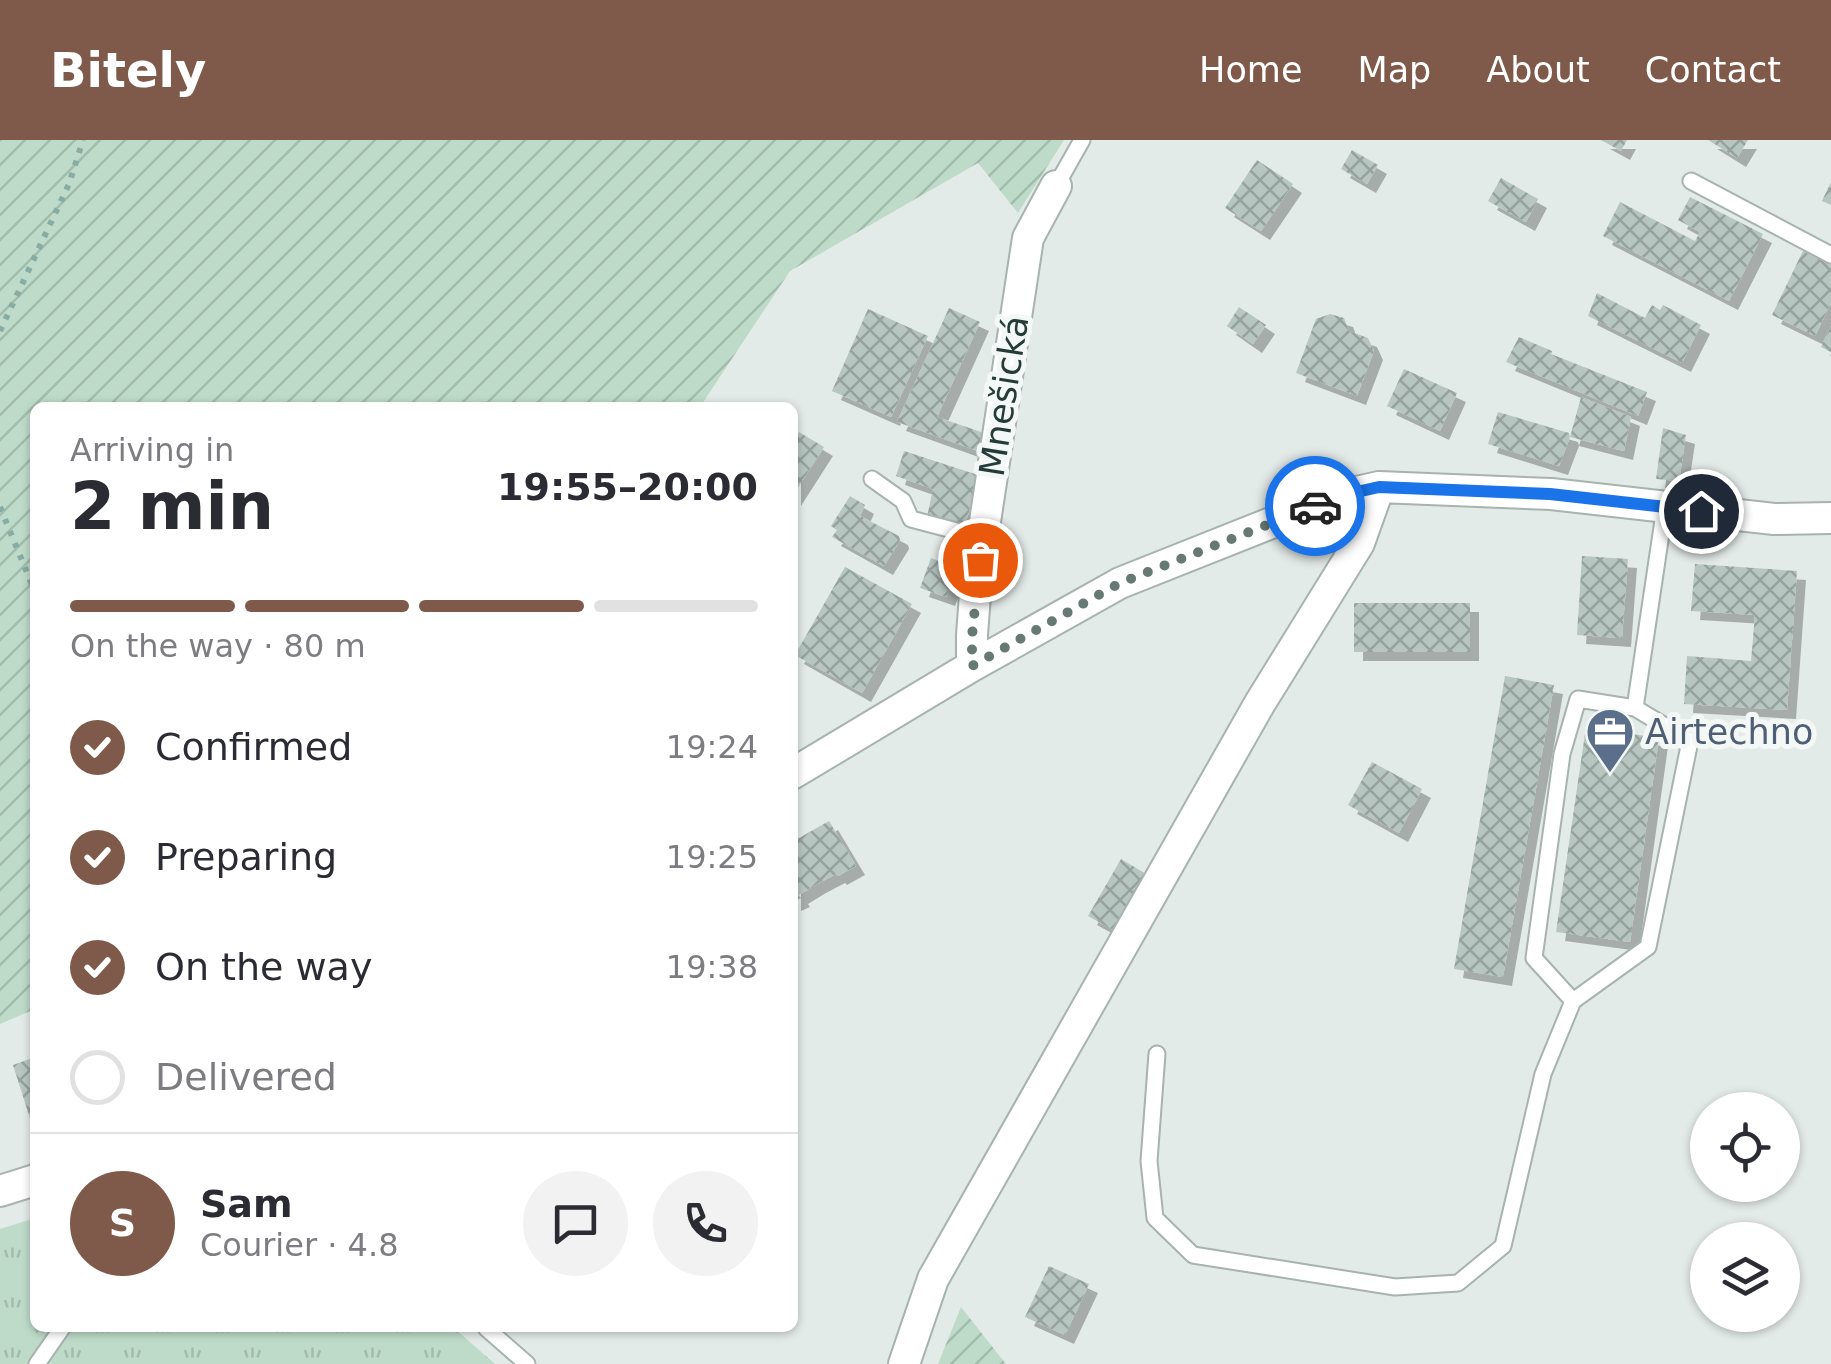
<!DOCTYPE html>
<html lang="en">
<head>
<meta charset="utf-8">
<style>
	:root { --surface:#fff; --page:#f2f2f3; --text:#2b2b33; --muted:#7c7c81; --line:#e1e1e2; --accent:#7f5a4a }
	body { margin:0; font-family:"DejaVu Sans",sans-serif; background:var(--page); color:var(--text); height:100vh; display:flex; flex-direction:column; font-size:38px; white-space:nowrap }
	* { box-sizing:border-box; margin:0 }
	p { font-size:32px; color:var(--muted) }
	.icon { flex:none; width:55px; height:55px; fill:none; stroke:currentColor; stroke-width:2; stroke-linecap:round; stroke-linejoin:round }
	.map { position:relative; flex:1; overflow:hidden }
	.sheet { position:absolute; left:30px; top:262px; width:768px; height:930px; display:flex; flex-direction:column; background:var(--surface); border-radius:15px; box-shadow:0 2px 8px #0004 }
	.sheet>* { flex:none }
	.buttons { position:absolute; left:1690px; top:952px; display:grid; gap:20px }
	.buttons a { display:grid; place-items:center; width:110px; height:110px; border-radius:50%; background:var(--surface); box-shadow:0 2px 8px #0004; font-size:50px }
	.pin { position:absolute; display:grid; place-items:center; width:85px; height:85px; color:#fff; margin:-42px; border:5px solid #fff; border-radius:50%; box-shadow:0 2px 10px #0007 }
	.courier { position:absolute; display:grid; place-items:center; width:100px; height:100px; margin:-50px; border:8px solid #1a73e8; border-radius:50%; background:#fff; color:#222; box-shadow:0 2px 12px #0007 }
	.head em { font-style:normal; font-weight:800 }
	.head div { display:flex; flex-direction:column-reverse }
	.head { display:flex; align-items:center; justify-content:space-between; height:170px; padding:0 40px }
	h1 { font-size:65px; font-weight:800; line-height:75px }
	.bar { display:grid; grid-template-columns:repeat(4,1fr); gap:15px 10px; align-content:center; height:120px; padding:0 40px }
	.bar i { height:12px; border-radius:8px; background:var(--line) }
	.bar .current { background:var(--accent) }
	.bar p { grid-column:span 4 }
	.line { display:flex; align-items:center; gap:25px; padding:0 40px; border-top:2px solid var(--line) }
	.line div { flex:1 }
	.round { display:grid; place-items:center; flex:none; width:105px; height:105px; border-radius:52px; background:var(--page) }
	ol { padding:0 40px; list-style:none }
	li { display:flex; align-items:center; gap:30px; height:110px }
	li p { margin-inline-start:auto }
	li .icon { padding:10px; border-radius:50%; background:var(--accent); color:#fff; stroke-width:4 }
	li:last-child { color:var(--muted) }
	li i { width:55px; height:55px; border:5px solid var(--line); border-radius:50% }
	header { display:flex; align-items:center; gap:60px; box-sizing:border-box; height:140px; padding:0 50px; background:var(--accent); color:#fff }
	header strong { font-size:48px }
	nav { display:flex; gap:55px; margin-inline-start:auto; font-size:35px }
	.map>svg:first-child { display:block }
	.grass { fill:url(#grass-tufts) }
	.garden { fill:url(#garden-furrows) }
	.building { fill:url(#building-cross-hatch); filter:url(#shadow) }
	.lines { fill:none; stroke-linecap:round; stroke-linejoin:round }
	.service-casing { stroke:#a6b3af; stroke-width:19 }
	.minor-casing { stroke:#a6b3af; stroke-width:34 }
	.path { stroke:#86aca4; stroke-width:6; stroke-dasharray:5 8; stroke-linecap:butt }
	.service { stroke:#fff; stroke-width:15 }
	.minor { stroke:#fff; stroke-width:30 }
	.done { stroke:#677975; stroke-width:10; stroke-dasharray:0 18 }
	.route { stroke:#1a73e8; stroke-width:12 }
	.labels { text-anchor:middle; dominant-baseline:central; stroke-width:10; stroke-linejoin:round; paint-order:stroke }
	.street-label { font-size:35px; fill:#243b37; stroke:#f3f8f6 }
	.service-label { font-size:35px; fill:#4e5e75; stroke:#f3f8f6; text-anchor:start }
</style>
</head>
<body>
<header>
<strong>Bitely</strong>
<nav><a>Home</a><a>Map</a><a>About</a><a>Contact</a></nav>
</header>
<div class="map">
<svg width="1831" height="1224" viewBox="0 0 1831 1224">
	<defs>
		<pattern id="grass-tufts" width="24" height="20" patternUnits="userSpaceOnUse" patternTransform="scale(2.5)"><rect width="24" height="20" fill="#bedbc9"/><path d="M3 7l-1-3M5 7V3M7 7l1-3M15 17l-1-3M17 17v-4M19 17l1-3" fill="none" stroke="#a3bdad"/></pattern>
		<pattern id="garden-furrows" width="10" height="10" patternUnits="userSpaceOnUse" patternTransform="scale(2.5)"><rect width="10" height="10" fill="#bedbc9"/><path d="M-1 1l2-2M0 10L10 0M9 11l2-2" fill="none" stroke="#a3bdad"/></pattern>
		<pattern id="building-cross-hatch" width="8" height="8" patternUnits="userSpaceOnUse" patternTransform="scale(2.5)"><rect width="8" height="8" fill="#b8c6c2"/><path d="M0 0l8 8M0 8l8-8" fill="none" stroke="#95a29e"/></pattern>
		<filter id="shadow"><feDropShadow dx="9" dy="9" stdDeviation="0" flood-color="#0004"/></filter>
	</defs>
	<rect width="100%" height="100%" fill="#e3ebe8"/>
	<path class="grass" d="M35,1078V1188H454L495,1224H0V1089Z"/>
	<path class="garden" d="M0,0H1064L1018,73L978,23L790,131L700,267L35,268V869L0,884Z
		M961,1167L1006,1224H938Z"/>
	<path class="building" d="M1601,0H1627L1621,11Z
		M1708,0H1748L1737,18Z
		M1352,10L1378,25L1367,44L1341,29Z
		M1257,20L1293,44L1261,91L1225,68Z
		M1501,38L1538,59L1526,82L1488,61Z
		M1831,42V65L1822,61Z
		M1690,57L1763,94L1729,161L1603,96L1620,62L1695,101L1700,92L1678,80Z
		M1803,111L1831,125V163L1815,196L1772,175Z
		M1597,153L1645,178L1652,165L1660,170L1663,165L1701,185L1682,223L1588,176Z
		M1239,167L1266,185L1253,204L1227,186Z
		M949,168L980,182L937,277L993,296L986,314L897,282Z
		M868,169L928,196L891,277L832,251Z
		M1330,174L1344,178L1349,191L1368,198L1374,211L1357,256L1296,233L1316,179Z
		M1831,186V212L1821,207Z
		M1519,197L1552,211L1551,214L1647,252L1638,276L1506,222Z
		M1404,229L1457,253L1440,291L1387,266Z
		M1581,257L1631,277L1624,311L1570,297L1559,326L1488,304L1498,272L1569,293L1570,297Z
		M1663,288L1686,295L1679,341L1656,339Z
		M799,292L824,307L792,357V302Z
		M904,311L978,335L965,387L927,377L933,349L896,336Z
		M850,356L865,365L860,376L899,396L900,400L884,426L832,397L837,390L831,386Z
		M1582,416L1628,419L1622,498L1577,495Z
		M931,418L957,428L946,457L920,448Z
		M1695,424L1797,431L1787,570L1684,564L1687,516L1751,521L1755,475L1691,471Z
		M845,427L912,464L862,553L795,515Z
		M1354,463H1470V512H1354Z
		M1505,536L1554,545L1503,837L1454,829Z
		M1586,587L1659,598L1630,802L1556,792Z
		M1372,622L1422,649L1399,693L1348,665Z
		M829,681L856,726L838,736L836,734L817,744L799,755L801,758L792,762V702Z
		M1121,719L1148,735L1115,791L1088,776Z
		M35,917V991H34L13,925Z
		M1049,1126L1089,1144L1065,1195L1025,1177Z"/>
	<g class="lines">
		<g class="service-casing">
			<path id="service" d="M1691,41L1831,115
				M1056,46L1082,0
				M872,339L903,361L911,379L983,398
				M1573,861L1534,818L1562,614L1578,559L1635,568
				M1157,914L1149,1021L1155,1078L1193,1115L1395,1147L1458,1143L1503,1106L1543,934L1573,861L1648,807L1690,601L1635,568L1665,367
				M486,1188L527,1224
				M37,1224L62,1188"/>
		</g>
		<g class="minor-casing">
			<path id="minor" d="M972,526V495L976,441L1028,98L1056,46
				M792,634L972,526L1120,443L1339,356L1379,347L1551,354L1774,379L1831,378
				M0,1051L35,1040
				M904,1224L933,1139L1260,563L1359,403L1379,347"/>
		</g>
		<path class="path" d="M0,191L69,44L83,0
			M0,367L35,452"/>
		<use href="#service" class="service"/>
		<use href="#minor" class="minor"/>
	</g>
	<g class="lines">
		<path class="done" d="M980,420L972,496V526L1120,443L1315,366"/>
		<path class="route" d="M1315,366L1339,356L1379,347L1550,354L1701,371"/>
	</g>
	<defs>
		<g id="office-pin" transform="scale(2.5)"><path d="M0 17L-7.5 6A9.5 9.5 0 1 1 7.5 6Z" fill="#5c6f8a" stroke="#f3f8f6"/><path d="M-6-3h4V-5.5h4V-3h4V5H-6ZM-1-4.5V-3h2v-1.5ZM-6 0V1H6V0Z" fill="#fff"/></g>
	</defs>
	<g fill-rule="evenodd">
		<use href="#office-pin" x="1610" y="592"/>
	</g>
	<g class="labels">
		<g class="street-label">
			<text transform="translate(1004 256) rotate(-81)">Mnešická</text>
		</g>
		<g class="service-label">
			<text x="1645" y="592">Airtechno</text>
		</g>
	</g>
</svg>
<div class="buttons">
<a><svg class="icon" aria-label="locate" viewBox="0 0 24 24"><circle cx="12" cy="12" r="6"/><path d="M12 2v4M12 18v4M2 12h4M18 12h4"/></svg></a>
<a><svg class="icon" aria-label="layers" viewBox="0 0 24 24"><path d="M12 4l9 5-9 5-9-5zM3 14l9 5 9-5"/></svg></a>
</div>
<div class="pin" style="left:980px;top:420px;background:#ea580c"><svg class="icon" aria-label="bag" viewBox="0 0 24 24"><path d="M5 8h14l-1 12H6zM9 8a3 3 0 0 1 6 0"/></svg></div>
<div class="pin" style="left:1701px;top:371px;background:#1f2937"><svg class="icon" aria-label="home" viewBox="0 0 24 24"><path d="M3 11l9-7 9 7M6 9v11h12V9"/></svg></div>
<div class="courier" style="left:1315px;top:366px"><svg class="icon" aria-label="car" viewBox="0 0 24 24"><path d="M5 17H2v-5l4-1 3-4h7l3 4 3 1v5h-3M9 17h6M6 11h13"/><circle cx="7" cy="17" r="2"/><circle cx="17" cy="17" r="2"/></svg></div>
<section class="sheet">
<div class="head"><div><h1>2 min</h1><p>Arriving in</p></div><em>19:55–20:00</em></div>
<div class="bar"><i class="current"></i><i class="current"></i><i class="current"></i><i></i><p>On the way · 80 m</p></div>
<ol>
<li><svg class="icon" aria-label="check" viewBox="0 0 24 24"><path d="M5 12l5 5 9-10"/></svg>Confirmed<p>19:24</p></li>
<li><svg class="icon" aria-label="check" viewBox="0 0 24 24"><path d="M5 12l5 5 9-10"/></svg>Preparing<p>19:25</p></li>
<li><svg class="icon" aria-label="check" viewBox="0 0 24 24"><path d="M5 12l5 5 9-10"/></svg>On the way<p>19:38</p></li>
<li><i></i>Delivered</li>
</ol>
<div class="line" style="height:180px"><b class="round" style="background:var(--accent);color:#fff">S</b><div><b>Sam</b><p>Courier · 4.8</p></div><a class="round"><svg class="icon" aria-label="chat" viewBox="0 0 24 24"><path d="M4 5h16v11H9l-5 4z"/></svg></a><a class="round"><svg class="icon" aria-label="phone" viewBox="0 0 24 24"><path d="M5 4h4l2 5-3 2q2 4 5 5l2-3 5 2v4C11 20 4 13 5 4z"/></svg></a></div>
</section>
</div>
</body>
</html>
